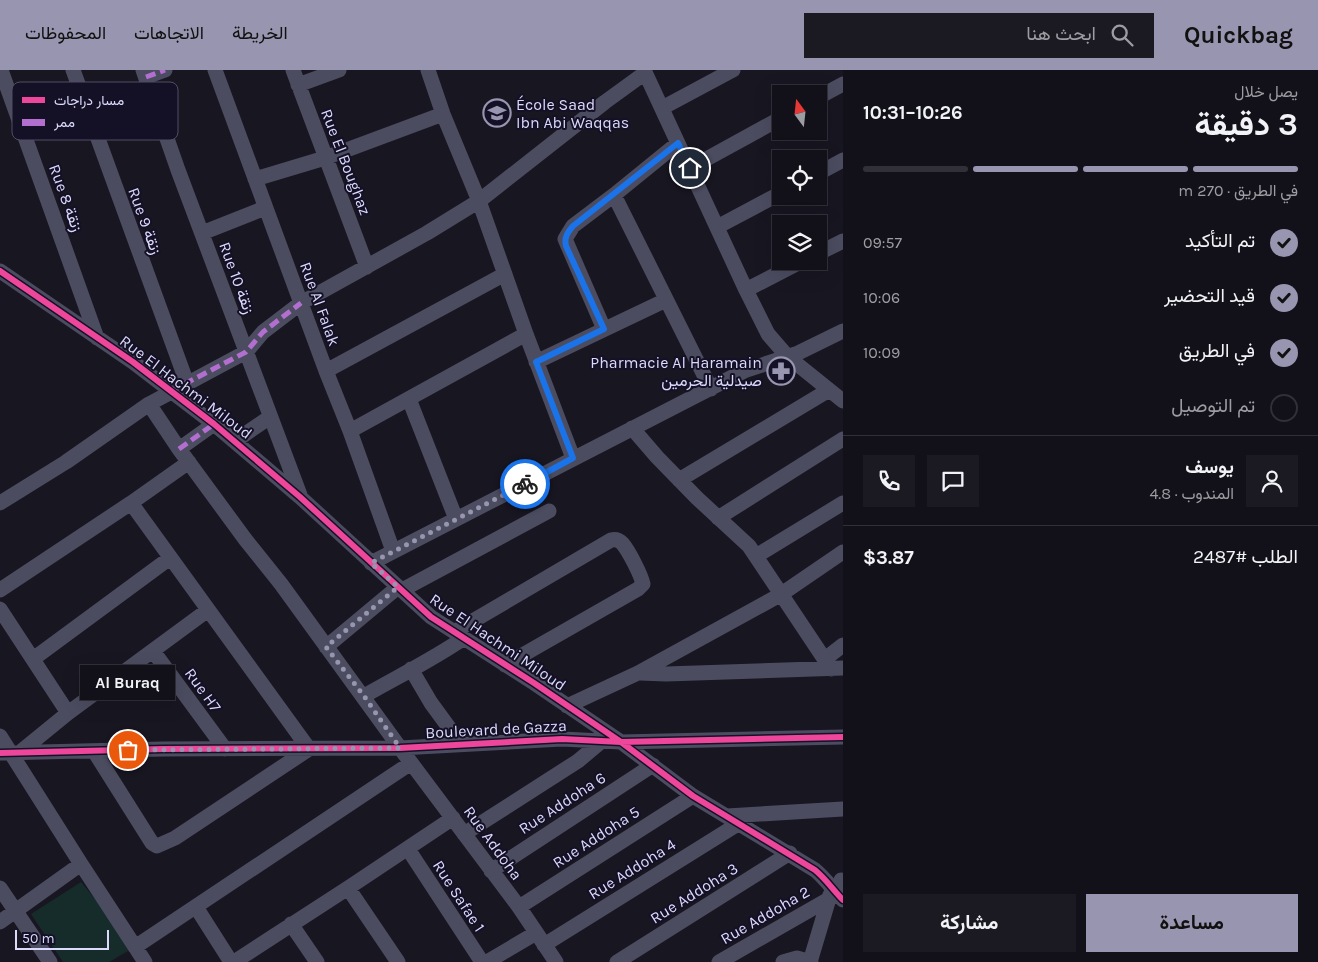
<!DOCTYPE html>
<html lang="ar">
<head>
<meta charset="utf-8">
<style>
	:root { --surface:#121019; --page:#1b1922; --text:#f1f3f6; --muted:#9c9da2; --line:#313038; --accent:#9795af }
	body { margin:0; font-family:Karla,Vazirmatn,sans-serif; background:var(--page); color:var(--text); direction:rtl; height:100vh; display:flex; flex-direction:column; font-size:19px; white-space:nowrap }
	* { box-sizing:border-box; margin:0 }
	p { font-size:16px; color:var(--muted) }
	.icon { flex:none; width:28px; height:28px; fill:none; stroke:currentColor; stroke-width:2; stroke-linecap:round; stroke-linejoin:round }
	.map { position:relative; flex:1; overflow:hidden; direction:ltr }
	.details { display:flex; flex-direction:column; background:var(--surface); width:475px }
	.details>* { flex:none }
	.needle { width:32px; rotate:345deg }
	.fabs { position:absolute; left:772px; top:15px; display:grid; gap:10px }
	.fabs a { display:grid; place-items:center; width:55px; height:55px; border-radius:0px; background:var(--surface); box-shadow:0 5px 20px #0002,0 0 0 1px var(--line); font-size:25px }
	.scale { position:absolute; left:15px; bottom:12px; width:94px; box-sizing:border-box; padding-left:5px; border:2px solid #dbd9fc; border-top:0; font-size:14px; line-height:18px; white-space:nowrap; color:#dbd9fc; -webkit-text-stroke:4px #141126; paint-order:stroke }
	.pin { position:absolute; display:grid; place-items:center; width:42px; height:42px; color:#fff; margin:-21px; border:2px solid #fff; border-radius:50%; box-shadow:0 1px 5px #0007 }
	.courier { position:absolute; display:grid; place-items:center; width:50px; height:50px; margin:-25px; border:4px solid #1a73e8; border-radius:50%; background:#fff; color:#222; box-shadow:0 1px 6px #0007 }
	.bubble { position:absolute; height:35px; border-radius:0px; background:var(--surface); box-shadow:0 5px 20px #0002,0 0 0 1px var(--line); font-size:16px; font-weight:700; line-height:35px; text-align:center; direction:rtl }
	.head em { font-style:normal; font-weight:700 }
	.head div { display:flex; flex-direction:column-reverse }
	.head { display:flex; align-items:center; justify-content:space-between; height:85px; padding:0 20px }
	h1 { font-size:32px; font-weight:700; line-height:38px }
	.bar { display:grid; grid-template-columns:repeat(4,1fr); gap:8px 5px; align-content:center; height:60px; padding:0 20px }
	.bar i { height:6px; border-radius:4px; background:var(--line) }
	.bar .active { background:var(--accent) }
	.bar p { grid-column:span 4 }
	.line { display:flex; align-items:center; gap:12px; padding:0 20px; border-top:1px solid var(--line) }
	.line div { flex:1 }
	.round { display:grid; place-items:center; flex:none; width:52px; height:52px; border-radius:0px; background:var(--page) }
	ol { padding:0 20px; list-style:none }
	li { display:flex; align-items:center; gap:15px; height:55px }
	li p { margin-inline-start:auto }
	li .icon { padding:5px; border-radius:50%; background:var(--accent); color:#111; stroke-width:4 }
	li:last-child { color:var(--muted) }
	li i { width:28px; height:28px; border:2px solid var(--line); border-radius:50% }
	.cta { display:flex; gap:10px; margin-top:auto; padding:10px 20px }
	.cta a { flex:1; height:58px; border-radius:0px; background:var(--accent); color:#111; font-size:20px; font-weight:700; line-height:58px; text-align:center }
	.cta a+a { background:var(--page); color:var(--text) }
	header { display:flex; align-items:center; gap:30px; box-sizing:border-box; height:70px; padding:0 25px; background:var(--accent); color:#111 }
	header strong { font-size:24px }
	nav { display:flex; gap:28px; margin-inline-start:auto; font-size:18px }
	.search { width:350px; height:45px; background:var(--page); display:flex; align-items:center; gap:12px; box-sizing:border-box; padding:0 18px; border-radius:0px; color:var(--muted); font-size:19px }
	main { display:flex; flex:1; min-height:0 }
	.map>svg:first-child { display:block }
	.green { fill:#152c2b }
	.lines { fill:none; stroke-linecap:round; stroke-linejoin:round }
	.minor { stroke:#4c4c61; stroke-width:15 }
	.quiet { stroke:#b36fd0; stroke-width:5; stroke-dasharray:10 5; stroke-linecap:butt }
	.cycleway-casing { stroke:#141126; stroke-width:9 }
	.cycleway { stroke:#ed469a; stroke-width:6 }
	.done { stroke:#9795af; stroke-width:5; stroke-dasharray:0 9 }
	.route { stroke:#1a73e8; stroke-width:6 }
	.labels { text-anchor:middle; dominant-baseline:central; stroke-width:4; stroke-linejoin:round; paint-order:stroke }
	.poi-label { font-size:16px; fill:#dbd9fc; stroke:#141126; text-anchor:start }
	.street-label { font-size:16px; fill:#dbd9fc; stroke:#141126 }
	.key { fill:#141126; stroke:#504d66; stroke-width:1 }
	.key-label { font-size:14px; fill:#dbd9fc }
</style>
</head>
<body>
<header>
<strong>Quickbag</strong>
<div class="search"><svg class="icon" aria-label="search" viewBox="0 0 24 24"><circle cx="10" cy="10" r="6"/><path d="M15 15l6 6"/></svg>ابحث هنا</div>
<nav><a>الخريطة</a><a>الاتجاهات</a><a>المحفوظات</a></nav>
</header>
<main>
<section class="details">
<div class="head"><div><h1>3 دقيقة</h1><p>يصل خلال</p></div><em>10:26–10:31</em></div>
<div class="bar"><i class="active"></i><i class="active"></i><i class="active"></i><i></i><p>في الطريق · 270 m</p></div>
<ol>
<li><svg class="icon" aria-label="check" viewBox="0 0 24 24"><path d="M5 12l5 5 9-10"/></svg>تم التأكيد<p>09:57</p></li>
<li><svg class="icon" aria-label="check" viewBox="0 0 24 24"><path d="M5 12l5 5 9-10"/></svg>قيد التحضير<p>10:06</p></li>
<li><svg class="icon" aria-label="check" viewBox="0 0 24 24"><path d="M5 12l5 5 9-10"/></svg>في الطريق<p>10:09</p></li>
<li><i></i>تم التوصيل</li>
</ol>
<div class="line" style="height:90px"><a class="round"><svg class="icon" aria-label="person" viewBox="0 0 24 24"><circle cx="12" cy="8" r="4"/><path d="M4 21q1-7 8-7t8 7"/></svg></a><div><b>يوسف</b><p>المندوب · 4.8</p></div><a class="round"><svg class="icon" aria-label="chat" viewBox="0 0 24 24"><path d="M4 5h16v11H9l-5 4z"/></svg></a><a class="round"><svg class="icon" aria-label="phone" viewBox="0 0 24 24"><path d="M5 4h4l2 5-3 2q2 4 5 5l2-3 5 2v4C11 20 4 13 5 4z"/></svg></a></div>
<div class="line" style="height:65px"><div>الطلب #2487</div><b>$3.87</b></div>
<div class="cta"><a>مساعدة</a><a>مشاركة</a></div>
</section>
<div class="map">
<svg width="843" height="892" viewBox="0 0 843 892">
	<rect width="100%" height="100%" fill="#181621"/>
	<path class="green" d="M81,812L135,877L109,892H63L31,844Z"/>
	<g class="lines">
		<path class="minor" d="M1,0L97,268
			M73,0L187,313
			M143,0L178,100L300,425
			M215,0L326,301L350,361L393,481
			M293,0L367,197
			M428,0L443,44L479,131L526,264L573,388
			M644,0L746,220L768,264L787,286L843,331
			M146,7L165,0
			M298,15L339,0
			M819,27L843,14
			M662,38L733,0
			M690,98L781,48
			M819,103L843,90
			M255,109L325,88L443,44
			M614,125L711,319
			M717,157L781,123
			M202,163L265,138
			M819,183L843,171
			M0,201L133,292L214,354L300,427L431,547L534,613L621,672L693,726L815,800C826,809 833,820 843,830
			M746,220L802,191
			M604,259L565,169L573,156L614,125L678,73
			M536,292L666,230
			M326,301L505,204
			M409,329L456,449
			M149,334L179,379L245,469L281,514L400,678L519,837L556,892
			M632,358L657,387L697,428L749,476L831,599
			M350,361L526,264
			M235,371L270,347
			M179,379L214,354
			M679,410L829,320
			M0,433L66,392L149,334L246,282L263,262L301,233L427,163L479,131L605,32L645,3
			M718,448L843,369
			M756,486L843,433
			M371,493L744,301L798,283L843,261
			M0,520L131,433L189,392
			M402,520L549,441
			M0,539L68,643
			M454,562L611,470C615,469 619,470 622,473C629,481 641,505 643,514L638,519L505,595
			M326,577L398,517
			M153,581L225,679
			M33,589L170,488
			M825,589L843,575
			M411,599L431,633L461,674
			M640,603L666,604L843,598
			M364,626C397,607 432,590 464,568
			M567,636L638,603L780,525L843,482
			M0,666L81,794L145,892
			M94,681L152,773L157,776L175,768L309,679L131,433
			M0,683L163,679L400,678L562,669L621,672L843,667
			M19,683L68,643L208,540
			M727,746L843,739
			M464,764L578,691L603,670
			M408,779L482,892
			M491,801L653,695
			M841,810L843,812
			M0,818L50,892
			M348,818L398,892
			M196,837L231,892
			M519,837L693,726
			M0,852L81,794
			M291,854L317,892
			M544,875L738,754
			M135,877L411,693
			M234,892L348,818L453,748
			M487,892L536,863
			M617,892L790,783
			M719,892L829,829
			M783,892L797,888L811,892
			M810,892L830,825"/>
		<path class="quiet" d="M146,7L165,0
			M171,321L246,282L263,262L301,233
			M179,379L214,354"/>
		<g class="cycleway-casing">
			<path id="cycleway" d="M0,201L133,292L214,354L300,427L431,547L534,613L621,672L693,726L815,800C826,809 833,820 843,830
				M0,683L163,679L400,678L562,669L621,672L843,667"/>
		</g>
		<use href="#cycleway" class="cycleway"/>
	</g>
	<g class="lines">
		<path class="done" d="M128,680L400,678L364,626L326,577L398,517L371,493L525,414"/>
		<path class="route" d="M525,414L573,388L536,292L604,259L566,176C564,168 567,163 573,156L678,73L690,98"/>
	</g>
	<defs>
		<g id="school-ring" transform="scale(1.4375)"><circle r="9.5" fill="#141126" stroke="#9795af" stroke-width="1.5"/><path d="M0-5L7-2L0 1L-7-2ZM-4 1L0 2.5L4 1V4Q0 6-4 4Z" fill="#9795af"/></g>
		<g id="pharmacy-ring" transform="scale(1.4375)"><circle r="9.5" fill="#141126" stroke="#9795af" stroke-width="1.5"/><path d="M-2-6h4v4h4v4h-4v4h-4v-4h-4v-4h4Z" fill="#9795af"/></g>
	</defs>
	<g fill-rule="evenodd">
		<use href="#school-ring" x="497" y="43"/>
		<use href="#pharmacy-ring" x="781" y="301"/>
	</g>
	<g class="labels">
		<g class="poi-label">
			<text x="516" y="34">École Saad<tspan x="516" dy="18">Ibn Abi Waqqas</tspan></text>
			<text x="762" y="292" text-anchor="end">Pharmacie Al Haramain<tspan x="762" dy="18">صيدلية الحرمين</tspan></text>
		</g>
		<g class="street-label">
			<text transform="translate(346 92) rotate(69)">Rue El Boughaz</text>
			<text transform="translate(66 128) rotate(70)">Rue 8 زنقة</text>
			<text transform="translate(145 151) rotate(70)">Rue 9 زنقة</text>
			<text transform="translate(237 208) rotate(70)">Rue 10 زنقة</text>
			<text transform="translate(320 234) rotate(70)">Rue Al Falak</text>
			<text transform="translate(186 317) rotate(37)">Rue El Hachmi Miloud</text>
			<text transform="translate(498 572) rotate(34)">Rue El Hachmi Miloud</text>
			<text transform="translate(203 620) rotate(54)">Rue H7</text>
			<text transform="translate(496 659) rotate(-3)">Boulevard de Gazza</text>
			<text transform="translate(562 733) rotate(-33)">Rue Addoha 6</text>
			<text transform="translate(596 767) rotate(-33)">Rue Addoha 5</text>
			<text transform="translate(493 773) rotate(54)">Rue Addoha</text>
			<text transform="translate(632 799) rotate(-32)">Rue Addoha 4</text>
			<text transform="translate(694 823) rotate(-32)">Rue Addoha 3</text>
			<text transform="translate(459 826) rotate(57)">Rue Safae 1</text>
			<text transform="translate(765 845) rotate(-30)">Rue Addoha 2</text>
		</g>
	</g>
	<rect x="12" y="12" width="166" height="58" rx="8" class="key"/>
	<rect x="22" y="27" width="23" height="6" fill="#ed469a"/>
	<rect x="22" y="49" width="23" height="7" fill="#b36fd0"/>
	<g class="key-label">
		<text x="54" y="35">مسار دراجات</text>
		<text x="54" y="57">ممر</text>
	</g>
</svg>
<div class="fabs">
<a><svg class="needle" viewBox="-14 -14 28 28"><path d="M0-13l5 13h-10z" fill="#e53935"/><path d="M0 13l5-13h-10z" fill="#9c9da2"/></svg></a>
<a><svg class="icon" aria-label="locate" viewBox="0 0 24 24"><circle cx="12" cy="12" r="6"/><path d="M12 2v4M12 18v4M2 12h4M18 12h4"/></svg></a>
<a><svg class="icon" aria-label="layers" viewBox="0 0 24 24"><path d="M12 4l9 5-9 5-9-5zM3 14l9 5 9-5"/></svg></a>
</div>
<div class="scale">50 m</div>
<div class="pin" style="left:128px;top:680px;background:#ea580c"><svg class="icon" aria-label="bag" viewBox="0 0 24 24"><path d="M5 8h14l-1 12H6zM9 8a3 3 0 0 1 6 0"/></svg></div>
<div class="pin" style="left:690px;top:98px;background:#1f2937"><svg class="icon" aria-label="home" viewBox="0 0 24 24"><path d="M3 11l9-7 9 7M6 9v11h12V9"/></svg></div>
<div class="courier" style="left:525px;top:414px"><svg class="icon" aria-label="bike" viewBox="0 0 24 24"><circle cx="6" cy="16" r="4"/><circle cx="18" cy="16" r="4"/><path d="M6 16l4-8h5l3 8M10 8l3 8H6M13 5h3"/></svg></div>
<div class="bubble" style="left:80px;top:595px;width:95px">Al Buraq</div>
</div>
</main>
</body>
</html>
